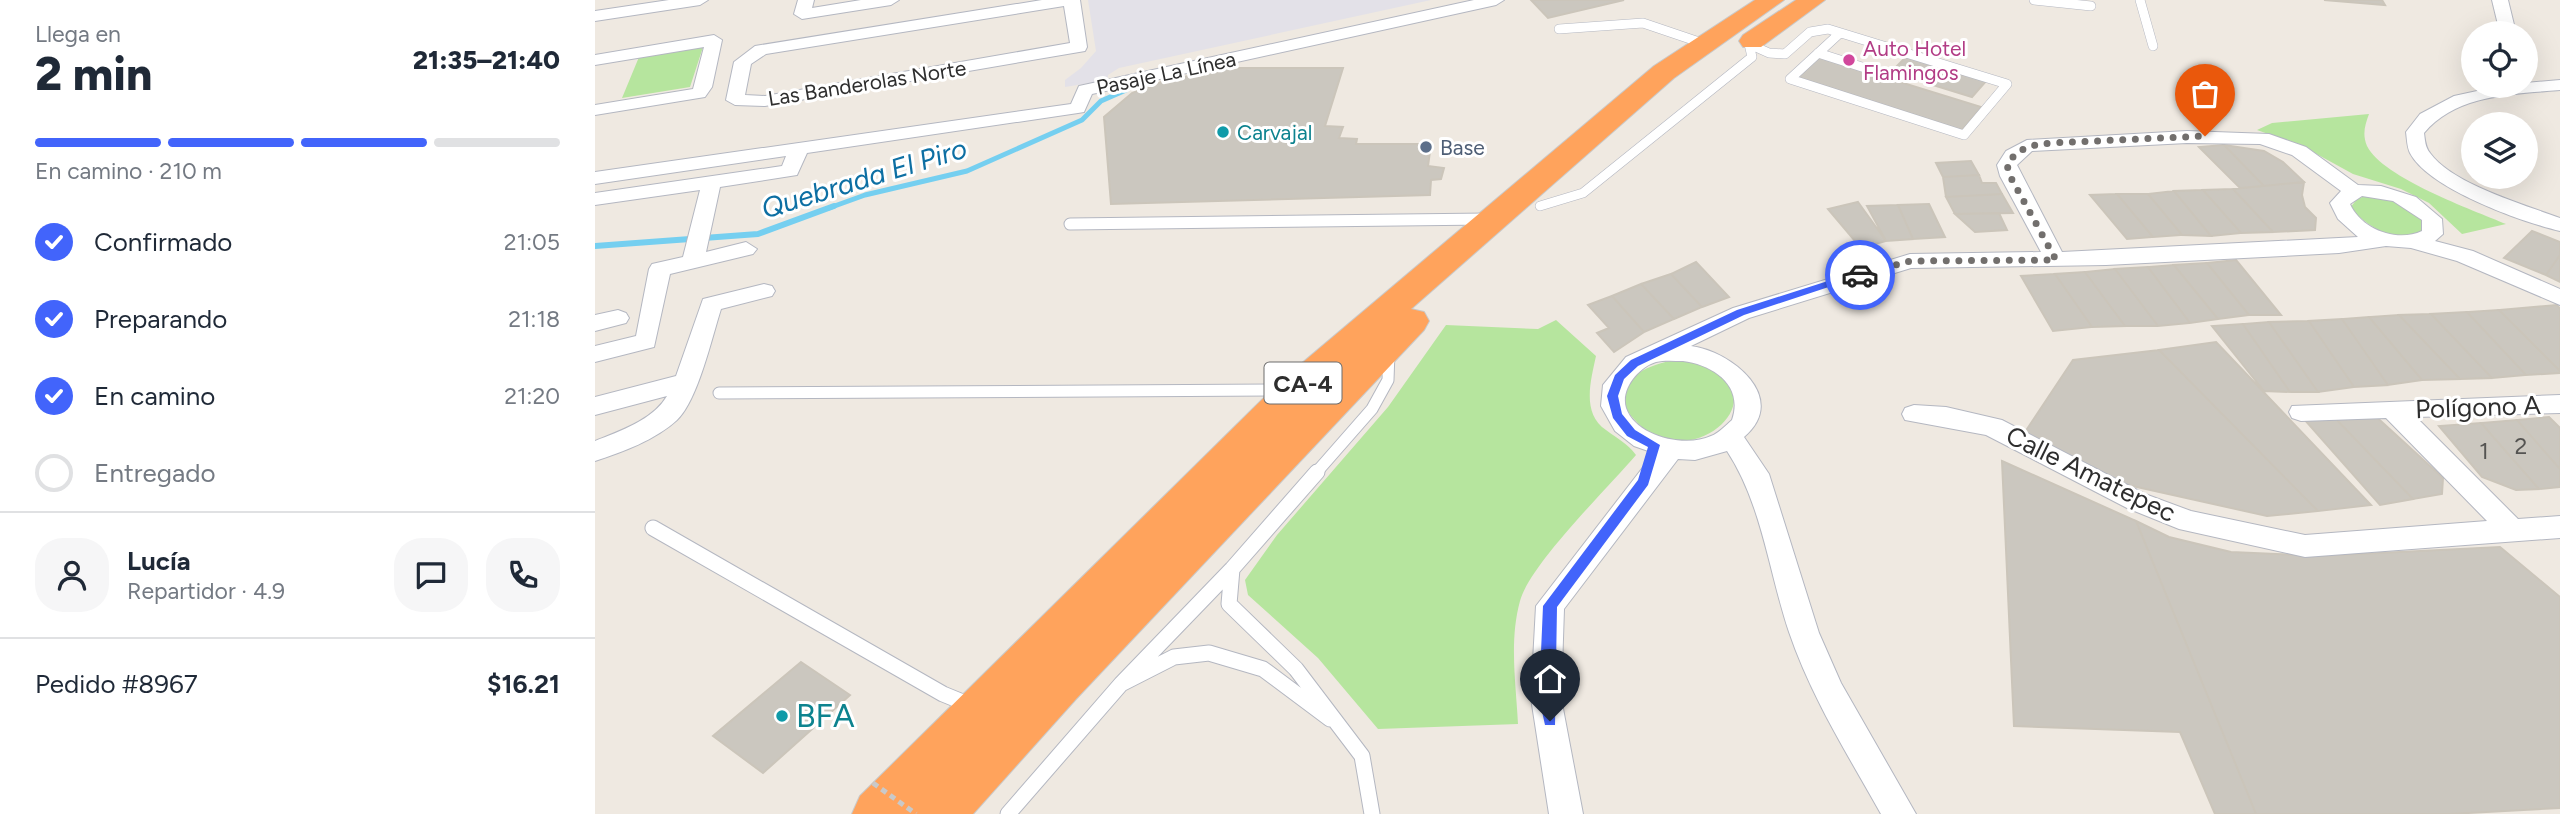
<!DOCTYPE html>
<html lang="es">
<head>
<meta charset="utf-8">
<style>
	:root { --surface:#fff; --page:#f6f6f7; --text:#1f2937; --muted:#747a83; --line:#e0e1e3; --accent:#4264fb }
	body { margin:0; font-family:Figtree,sans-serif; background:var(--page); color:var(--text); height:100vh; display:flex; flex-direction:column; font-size:26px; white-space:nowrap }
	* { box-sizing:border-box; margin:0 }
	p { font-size:23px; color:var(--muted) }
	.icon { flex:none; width:38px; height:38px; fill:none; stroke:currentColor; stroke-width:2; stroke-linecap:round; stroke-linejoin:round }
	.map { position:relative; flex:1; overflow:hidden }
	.panel { display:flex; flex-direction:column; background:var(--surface); width:595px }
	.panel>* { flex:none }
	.fabs { position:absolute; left:1866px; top:21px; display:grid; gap:14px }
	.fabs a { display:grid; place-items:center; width:77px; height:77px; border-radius:50%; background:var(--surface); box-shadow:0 7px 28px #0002; font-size:35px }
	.pin { position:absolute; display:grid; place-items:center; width:60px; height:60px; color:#fff; margin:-72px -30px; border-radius:50% 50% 50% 0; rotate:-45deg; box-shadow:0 0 7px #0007 }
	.pin .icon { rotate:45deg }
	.courier { position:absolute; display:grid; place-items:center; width:70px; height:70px; margin:-35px; border:5px solid #4264fb; border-radius:50%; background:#fff; color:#222; box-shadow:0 2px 9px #0007 }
	.headline em { font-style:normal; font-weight:800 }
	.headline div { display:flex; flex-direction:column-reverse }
	.headline { display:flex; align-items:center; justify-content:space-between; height:119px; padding:0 35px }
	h1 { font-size:46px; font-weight:800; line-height:52px }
	.bar { display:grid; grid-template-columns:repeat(4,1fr); gap:10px 7px; align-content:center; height:84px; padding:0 35px }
	.bar i { height:9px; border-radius:5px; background:var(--line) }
	.bar .on { background:var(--accent) }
	.bar p { grid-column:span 4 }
	.line { display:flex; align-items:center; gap:18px; padding:0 35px; border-top:2px solid var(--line) }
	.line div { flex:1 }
	.round { display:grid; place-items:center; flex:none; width:74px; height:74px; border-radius:28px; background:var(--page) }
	ol { padding:0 35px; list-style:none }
	li { display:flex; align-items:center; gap:21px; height:77px }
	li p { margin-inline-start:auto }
	li .icon { padding:7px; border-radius:50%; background:var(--accent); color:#fff; stroke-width:4 }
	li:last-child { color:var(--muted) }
	li i { width:38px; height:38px; border:4px solid var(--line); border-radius:50% }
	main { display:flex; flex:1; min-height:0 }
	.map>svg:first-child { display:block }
	.industrial { fill:#e3e1e8 }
	.green { fill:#b6e59e }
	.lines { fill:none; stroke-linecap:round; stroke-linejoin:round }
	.stream-far1 { stroke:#75cff0; stroke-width:5 }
	.stream { stroke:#75cff0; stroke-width:6 }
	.building { fill:#cbc7bf; stroke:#cbc5ba; stroke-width:2 }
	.lane-far2-casing { stroke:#b4b7c1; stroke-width:10 }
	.lane-far1-casing { stroke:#b4b7c1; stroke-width:13 }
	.lane-casing { stroke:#b4b7c1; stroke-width:17 }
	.street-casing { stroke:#b4b7c1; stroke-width:2 }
	.highway-casing { stroke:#c9c9c9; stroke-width:2 }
	.lane-far2 { stroke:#fff; stroke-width:9 }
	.lane-far1 { stroke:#fff; stroke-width:11 }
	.lane { stroke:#fff; stroke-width:15 }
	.street { fill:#fff; fill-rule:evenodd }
	.highway { fill:#ffa35c; fill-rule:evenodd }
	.path-bridge { stroke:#c9c9c9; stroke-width:5; stroke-dasharray:6 4.5; stroke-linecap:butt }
	.route { fill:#4264fb }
	.done { stroke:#726f6d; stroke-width:7; stroke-dasharray:0 12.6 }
	.hotel-dot { fill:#d1479c; stroke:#fff; stroke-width:2.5 }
	.culture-dot { fill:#0f9aa8; stroke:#fff; stroke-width:2.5 }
	.service-dot { fill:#5c6f8a; stroke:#fff; stroke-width:2.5 }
	.labels { text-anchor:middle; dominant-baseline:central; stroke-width:6; stroke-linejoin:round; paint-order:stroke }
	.far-hotel-label { font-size:21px; fill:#b23c85; stroke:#fff; text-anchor:start }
	.far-street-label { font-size:21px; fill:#2e2e2e; stroke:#fff }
	.far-culture-label { font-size:21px; fill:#0d838f; stroke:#fff; text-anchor:start }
	.far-service-label { font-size:21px; fill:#4e5e75; stroke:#fff; text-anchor:start }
	.number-label { font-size:23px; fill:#555452 }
	.shield { fill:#fff; stroke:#6d6d6d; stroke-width:2 }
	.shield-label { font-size:24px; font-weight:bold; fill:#2e2e2e }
	.street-label { font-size:26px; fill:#2e2e2e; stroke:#fff }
	.water-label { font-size:28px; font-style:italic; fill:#0d6fa3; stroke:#fff }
	.near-culture-label { font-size:32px; fill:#0d838f; stroke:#fff; text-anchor:start }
</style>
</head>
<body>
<main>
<section class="panel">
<div class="headline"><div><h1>2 min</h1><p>Llega en</p></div><em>21:35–21:40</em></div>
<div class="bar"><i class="on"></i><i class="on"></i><i class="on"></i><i></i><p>En camino · 210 m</p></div>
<ol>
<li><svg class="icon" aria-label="check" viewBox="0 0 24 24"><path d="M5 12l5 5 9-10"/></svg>Confirmado<p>21:05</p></li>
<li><svg class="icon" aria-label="check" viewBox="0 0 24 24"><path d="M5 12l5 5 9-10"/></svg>Preparando<p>21:18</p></li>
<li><svg class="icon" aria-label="check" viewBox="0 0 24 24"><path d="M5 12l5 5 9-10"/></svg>En camino<p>21:20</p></li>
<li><i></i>Entregado</li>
</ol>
<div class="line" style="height:126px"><a class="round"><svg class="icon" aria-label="person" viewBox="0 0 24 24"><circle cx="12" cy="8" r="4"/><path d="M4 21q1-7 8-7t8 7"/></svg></a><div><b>Lucía</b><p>Repartidor · 4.9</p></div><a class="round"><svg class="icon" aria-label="chat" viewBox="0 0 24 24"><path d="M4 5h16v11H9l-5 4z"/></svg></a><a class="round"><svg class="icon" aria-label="phone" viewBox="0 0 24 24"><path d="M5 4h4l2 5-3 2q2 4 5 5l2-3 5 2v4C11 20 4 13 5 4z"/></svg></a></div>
<div class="line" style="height:91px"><div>Pedido #8967</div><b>$16.21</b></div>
</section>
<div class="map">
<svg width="1965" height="814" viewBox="0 0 1965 814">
	<rect width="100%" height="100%" fill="#efe9e1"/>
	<path class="industrial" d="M493,0H836L524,68L513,75V80L470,87V80L486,68L501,51Z"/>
	<path class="green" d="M108,47L95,87L27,98L44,57Z
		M1774,114C1770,125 1767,134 1772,146C1788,178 1878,210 1911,224L1867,234L1834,203L1806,189L1758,174L1707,146L1662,130L1677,123Z
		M1770,196L1803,202L1828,220L1826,231C1799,245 1774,227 1755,208L1762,199Z
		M961,320L1001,356C996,380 986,413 1011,430C1023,439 1032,443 1041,455C1013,488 935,564 925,601C914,641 921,684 923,724L783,729L723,658L653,595L650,580L682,535L793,407L851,325L943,329Z
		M1084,360C1206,379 1096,488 1038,418C1008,383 1055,362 1084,360Z"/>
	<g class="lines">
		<path class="stream-far1" d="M234,208L270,195L372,171L487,120L506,101L531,90"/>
		<path class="stream" d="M0,246L163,234L239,206"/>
	</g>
	<path class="building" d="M936,0H1029L953,18Z
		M1729,0H1787L1790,5Z
		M1312,56L1392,80L1377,97L1296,72Z
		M1224,57L1386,107L1367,130L1202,77Z
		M632,68H748L730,126L748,127L744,138L762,139L761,144H836L833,166L849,168L846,179L836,180L835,195L516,204L509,117L537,93L569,81Z
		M1629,145L1669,151L1688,162L1709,182L1669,186Z
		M1629,145L1669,186L1645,188L1604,147Z
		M1376,161L1384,175L1348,177L1341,163Z
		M1384,175L1387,183H1401L1407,194L1351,197L1348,177Z
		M1709,182L1707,195L1710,207L1721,218L1720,230L1678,232L1638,189Z
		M1638,189L1678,232L1646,233L1608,190Z
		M1608,190L1646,233L1616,236L1579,191Z
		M1579,191L1616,236L1587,235L1553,194Z
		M1407,194L1418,213L1360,214L1351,197Z
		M1522,194H1553L1587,235L1558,237Z
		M1522,194L1558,237L1532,239L1495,195Z
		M1263,202L1291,241L1266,248L1233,209Z
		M1334,204L1350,237L1318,239L1303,205Z
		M1303,205L1318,239L1291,241L1272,206Z
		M1404,213L1412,230L1380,232L1360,214Z
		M1937,231L1965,242V255L1951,275L1909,258Z
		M1965,255V282L1951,275Z
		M1641,260L1686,315H1654L1612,263Z
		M1101,262L1134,297L1107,307L1076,274Z
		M1612,263L1654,315L1623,319L1579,265Z
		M1579,265L1623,319L1595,323L1553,267Z
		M1553,267L1595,323L1563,326L1520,269Z
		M1520,269L1563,326H1530L1490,272Z
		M1490,272L1530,326L1497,327L1460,274Z
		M1076,274L1107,307L1079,319L1046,284Z
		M1460,274L1497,327L1458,331L1426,276Z
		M1046,284L1079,319L1049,332L1017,296Z
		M1017,296L1049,332L1019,352L1002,333L1014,328L993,305Z
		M1962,305L1965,309V371L1904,310Z
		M1904,310L1965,371V373L1931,375L1872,312Z
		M1872,312L1931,375L1897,378L1836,314Z
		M1836,314L1897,378L1865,379L1804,315Z
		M1804,315L1865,379L1827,380L1774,317Z
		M1774,317L1827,380L1793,385L1747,319Z
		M1747,319L1793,385L1759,387L1714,321Z
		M1714,321L1759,387L1723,392L1674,322Z
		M1674,322L1723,392H1695L1648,324Z
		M1648,324L1695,392L1669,391L1617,326Z
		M1621,342L1776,505L1723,511L1564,350Z
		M1564,350L1723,511L1672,516L1524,483L1428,435L1478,360Z
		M1776,412L1848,478L1847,494L1818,499L1738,416Z
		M1738,416L1818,499L1785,505L1709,419Z
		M1954,417L1965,428V469L1922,420Z
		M1922,420L1965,469V487L1944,489L1886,423Z
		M1886,423L1944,489L1921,490L1887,477L1844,426Z
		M1407,461L1541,521L1661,814H1620L1585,732L1419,726Z
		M1541,521L1574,537L1636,552L1725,556L1905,547L1965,597V808L1855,814H1661Z
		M206,662L255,695L168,773L118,736Z"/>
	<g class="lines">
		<g class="lane-far2-casing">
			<path id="lane-far2" d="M1439,0L1496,6
				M1545,0L1558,46
				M964,29L1048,23L1110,44
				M1154,44L1174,53L1190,54L1215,32L1233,29L1412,84L1369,135L1195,79L1245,33
				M1223,53L1292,75
				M945,206L988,193L1157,57L1154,44"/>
		</g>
		<g class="lane-far1-casing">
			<path id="lane-far1" d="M475,224L892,219
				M124,393L693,390
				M720,474L777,409L793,380L794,352"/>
		</g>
		<g class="lane-casing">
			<path id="lane" d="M58,528L348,694L375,705
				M637,569L634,604L701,669L767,756L777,814
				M526,684L637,569L722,472
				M413,814L526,684L579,657L614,653L668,669L735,719"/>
		</g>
		<g class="street-casing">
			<path id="street" d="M74,0H113L105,5L0,21V11Z
				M203,0H219L217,8L266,0H304L296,5L207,19L199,14Z
				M447,0H485L492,47L490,51L170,106L140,105L131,100L139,62L160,46ZM469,6L475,43L170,96L150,95L156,64L171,54Z
				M879,0H909L901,5L497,94L489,112L483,113L212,153L202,175L125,187L111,252L151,242L162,249L158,254L75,274L59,347L0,362V346L41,336L54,269L57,264L88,257L105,190L0,205V193L187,166L191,156L0,184V172L476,104L484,86Z
				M1897,0H1913L1921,33H1905Z
				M119,35L127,40L117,87L110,97L0,115V105L98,89L109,47L0,65V55Z
				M1965,80V90C1919,94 1861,94 1829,133C1830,140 1830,147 1835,153C1857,184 1930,205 1965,218V231C1927,222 1834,189 1815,153C1812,147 1812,139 1811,132L1825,114L1859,96L1905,86H1930V83Z
				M1592,131L1674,134L1711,147L1763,185L1786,186L1821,197L1847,219L1848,234L1840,241L1878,251L1965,289V305L1862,261L1816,248L1791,246L1744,253L1511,265L1316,268L1154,318L1096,346C1136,351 1195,398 1149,437L1174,474L1224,633L1246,683L1321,814H1286C1253,755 1216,697 1194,632C1174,573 1167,504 1132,451L1100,460L1083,459L969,609L966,698L988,814H954L936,698L941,606L1059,453L1039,446L1020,431L1006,406L1008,385L1031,357L1138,308L1315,254L1446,252L1405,176L1402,165L1411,151L1432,140ZM1592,143L1665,144L1697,155L1746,191L1735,203L1743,219L1763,237L1467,252L1422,165L1437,151ZM1767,196L1798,201L1827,220V231C1802,243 1766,229 1755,204ZM1088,361C1118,365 1149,385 1137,420C1131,425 1124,433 1116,436C1091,448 1041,437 1031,408C1025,389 1044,367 1061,362C1069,360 1079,361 1088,361Z
				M169,284L177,286L180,291L177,296L126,309C117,337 103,400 82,420C60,440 28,452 0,461V441C25,431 58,420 72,396L0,415V397L81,376L108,299Z
				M23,310L31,313L34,318L31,323L0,331V315Z
				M1965,395V413L1821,417L1923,519L1965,516V538L1710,557L1584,529L1532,508L1391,435L1310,420L1307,414L1310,408L1319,405L1351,407L1407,420L1550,494L1596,511L1710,535L1892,521L1791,418L1706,421L1697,418L1694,412L1697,406Z"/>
		</g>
		<g class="highway-casing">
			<path id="highway" d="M1160,0H1189L1079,78L816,309L829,312L834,321L829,330L481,699L378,814H257L265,796L687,380L1059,66Z
				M1201,0H1230L1166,47H1148L1144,41L1148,35Z"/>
		</g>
		<use href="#lane-far2" class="lane-far2"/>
		<use href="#lane-far1" class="lane-far1"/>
		<use href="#lane" class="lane"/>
		<use href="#street" class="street"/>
		<use href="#highway" class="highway"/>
		<path class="path-bridge" d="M278,783L321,814"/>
	</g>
	<path class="route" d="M1261,272L1270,275L1149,315L1043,366L1029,379L1023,396L1027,414L1040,430L1065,445L1053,485L962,607L960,725H950L944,698L948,606L1043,480L1053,447L1032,436L1018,418L1012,396L1020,375L1036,360L1142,310Z"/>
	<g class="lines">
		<path class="done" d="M1265,275L1315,261L1461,260L1415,176L1412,165C1423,147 1437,145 1456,143L1610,136"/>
	</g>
	<circle class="hotel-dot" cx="1254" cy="60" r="7"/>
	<g class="culture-dot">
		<circle cx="628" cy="132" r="7"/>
		<circle cx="187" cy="716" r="7"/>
	</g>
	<circle class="service-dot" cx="831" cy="147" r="7"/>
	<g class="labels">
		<g class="far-hotel-label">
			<text x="1268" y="48">Auto Hotel<tspan x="1268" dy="24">Flamingos</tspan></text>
		</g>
		<g class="far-street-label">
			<text transform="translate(571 73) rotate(-12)">Pasaje La Línea</text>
			<text transform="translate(272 83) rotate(-9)">Las Banderolas Norte</text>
		</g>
		<g class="far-culture-label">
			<text x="642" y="132">Carvajal</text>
		</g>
		<g class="far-service-label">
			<text x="845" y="147">Base</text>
		</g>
		<g class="number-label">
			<text x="1926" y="446">2</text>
			<text x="1889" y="451">1</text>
		</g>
		<rect class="shield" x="669.5" y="362.5" width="77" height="41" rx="5"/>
		<g class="shield-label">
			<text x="708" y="383">CA-4</text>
		</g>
		<g class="street-label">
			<text transform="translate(1883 407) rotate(-2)">Polígono A</text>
			<text transform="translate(1496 474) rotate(26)">Calle Amatepec</text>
		</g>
		<g class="water-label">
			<text transform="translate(269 178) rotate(-17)">Quebrada El Piro</text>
		</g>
		<g class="near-culture-label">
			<text x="201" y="716">BFA</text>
		</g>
	</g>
</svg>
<div class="fabs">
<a><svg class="icon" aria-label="locate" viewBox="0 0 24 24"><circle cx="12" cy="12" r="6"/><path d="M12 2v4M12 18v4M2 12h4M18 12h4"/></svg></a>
<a><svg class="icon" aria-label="layers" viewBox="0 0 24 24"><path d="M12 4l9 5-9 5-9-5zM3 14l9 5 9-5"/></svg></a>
</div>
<div class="pin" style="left:1610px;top:136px;background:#ea580c"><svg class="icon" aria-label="bag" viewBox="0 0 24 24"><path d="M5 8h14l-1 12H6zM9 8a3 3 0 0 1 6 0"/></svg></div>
<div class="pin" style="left:955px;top:721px;background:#1f2937"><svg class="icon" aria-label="home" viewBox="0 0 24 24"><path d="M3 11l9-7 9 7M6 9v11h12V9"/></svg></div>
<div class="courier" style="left:1265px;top:275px"><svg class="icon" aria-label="car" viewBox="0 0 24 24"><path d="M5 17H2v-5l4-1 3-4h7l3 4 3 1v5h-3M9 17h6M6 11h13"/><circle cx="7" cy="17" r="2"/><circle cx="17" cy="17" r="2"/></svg></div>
</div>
</main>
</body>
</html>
